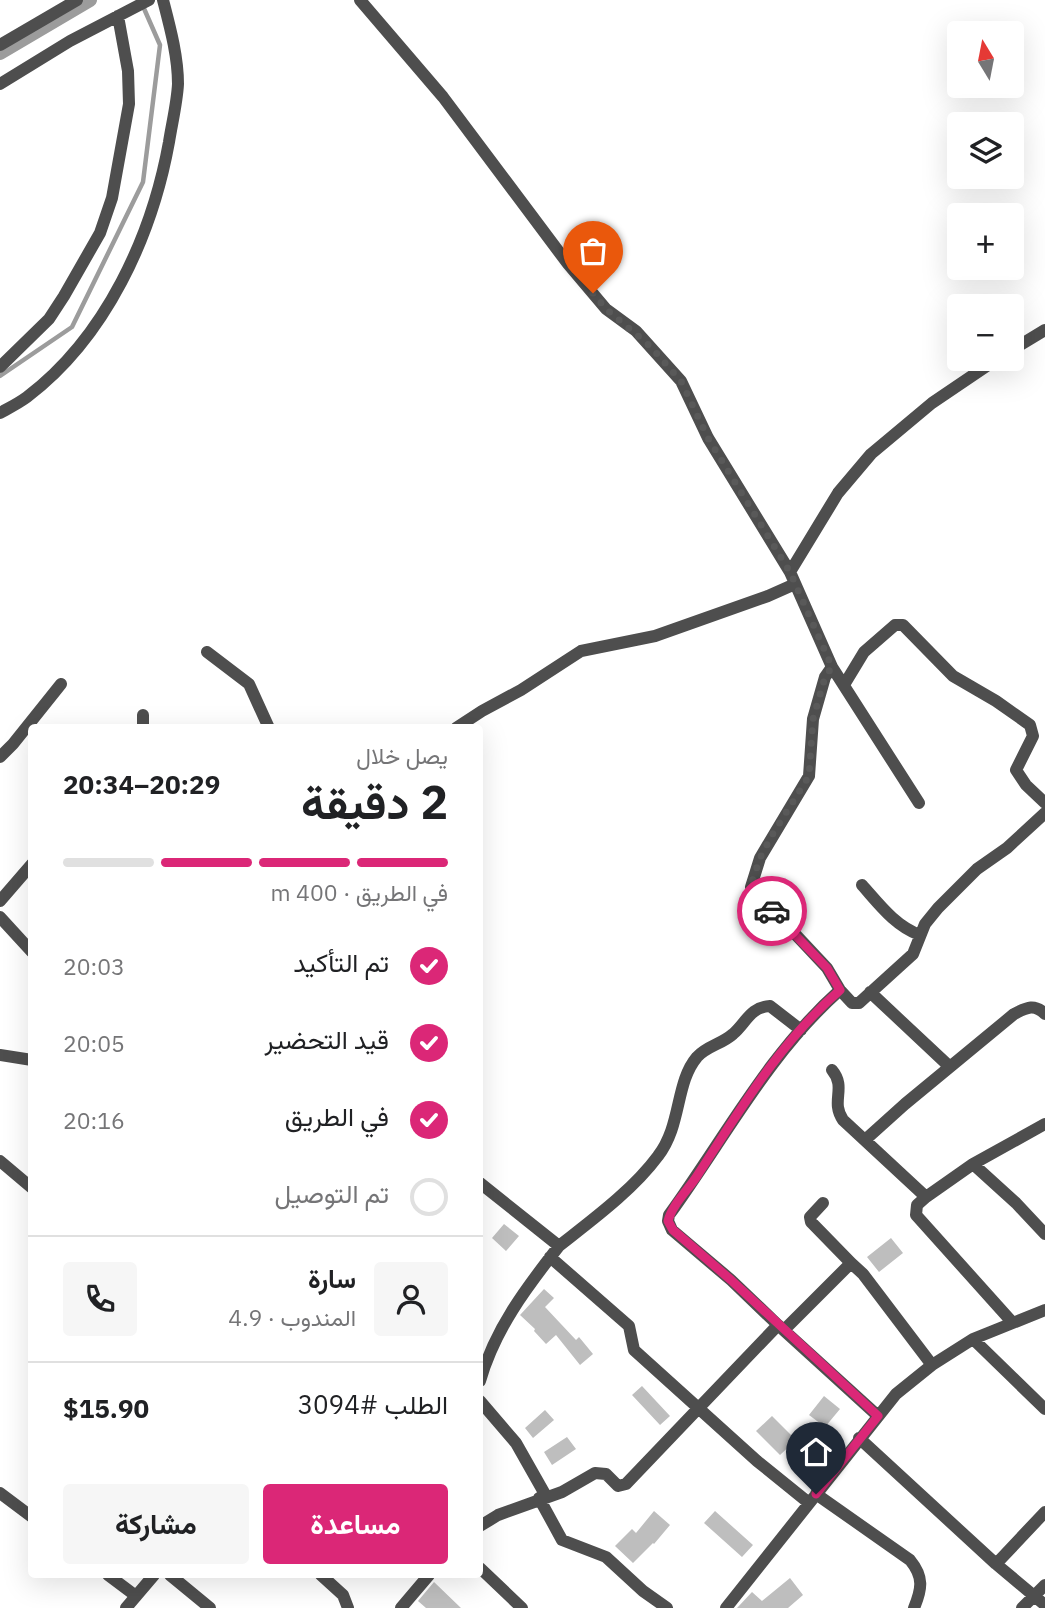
<!DOCTYPE html>
<html lang="ar">
<head>
<meta charset="utf-8">
<style>
	:root { --surface:#fff; --page:#f6f6f6; --text:#202124; --muted:#757577; --line:#e0e0e0; --accent:#db2777 }
	body { margin:0; font-family:"IBM Plex Sans",Vazirmatn,sans-serif; background:var(--page); color:var(--text); direction:rtl; height:100vh; display:flex; flex-direction:column; font-size:26px; white-space:nowrap }
	* { box-sizing:border-box; margin:0 }
	p { font-size:23px; color:var(--muted) }
	.icon { flex:none; width:38px; height:38px; fill:none; stroke:currentColor; stroke-width:2; stroke-linecap:round; stroke-linejoin:round }
	.map { position:relative; flex:1; overflow:hidden; direction:ltr }
	.sheet { position:absolute; left:28px; top:724px; width:455px; height:854px; display:flex; flex-direction:column; background:var(--surface); border-radius:7px; box-shadow:0 7px 28px #0002; direction:rtl }
	.sheet>* { flex:none }
	.needle { width:46px; rotate:350deg }
	.buttons { position:absolute; left:947px; top:21px; display:grid; gap:14px }
	.buttons a { display:grid; place-items:center; width:77px; height:77px; border-radius:7px; background:var(--surface); box-shadow:0 7px 28px #0002; font-size:35px }
	.pin { position:absolute; display:grid; place-items:center; width:60px; height:60px; color:#fff; margin:-72px -30px; border-radius:50% 50% 50% 0; rotate:-45deg; box-shadow:0 0 7px #0007 }
	.pin .icon { rotate:45deg }
	.courier { position:absolute; display:grid; place-items:center; width:70px; height:70px; margin:-35px; border:5px solid #db2777; border-radius:50%; background:#fff; color:#222; box-shadow:0 2px 9px #0007 }
	.head em { font-style:normal; font-weight:700 }
	.head div { display:flex; flex-direction:column-reverse }
	.head { display:flex; align-items:center; justify-content:space-between; height:119px; padding:0 35px }
	h1 { font-size:46px; font-weight:700; line-height:52px }
	.bar { display:grid; grid-template-columns:repeat(4,1fr); gap:10px 7px; align-content:center; height:84px; padding:0 35px }
	.bar i { height:9px; border-radius:5px; background:var(--line) }
	.bar .on { background:var(--accent) }
	.bar p { grid-column:span 4 }
	.line { display:flex; align-items:center; gap:18px; padding:0 35px; border-top:2px solid var(--line) }
	.line div { flex:1 }
	.round { display:grid; place-items:center; flex:none; width:74px; height:74px; border-radius:7px; background:var(--page) }
	ol { padding:0 35px; list-style:none }
	li { display:flex; align-items:center; gap:21px; height:77px }
	li p { margin-inline-start:auto }
	li .icon { padding:7px; border-radius:50%; background:var(--accent); color:#fff; stroke-width:4 }
	li:last-child { color:var(--muted) }
	li i { width:38px; height:38px; border:4px solid var(--line); border-radius:50% }
	.action { display:flex; gap:14px; margin-top:auto; padding:14px 35px }
	.action a { flex:1; height:80px; border-radius:7px; background:var(--accent); color:#fff; font-size:28px; font-weight:700; line-height:80px; text-align:center }
	.action a+a { background:var(--page); color:var(--text) }
	.map>svg:first-child { display:block }
	.lines { fill:none; stroke-linecap:round; stroke-linejoin:round }
	.stream { stroke:#9c9c9c; stroke-width:4.5 }
	.canal { stroke:#9c9c9c; stroke-width:14 }
	.building { fill:#bebebe }
	.minor { stroke:#4e4e4e; stroke-width:12 }
	.done { stroke:#595959; stroke-width:7; stroke-dasharray:0 12.6 }
	.route { stroke:#db2777; stroke-width:9 }
</style>
</head>
<body>
<div class="map">
<svg width="1045" height="1608" viewBox="0 0 1045 1608">
	<rect width="100%" height="100%" fill="#fff"/>
	<g class="lines">
		<path class="stream" d="M0,376L72,327L143,182L160,45L142,4"/>
		<path class="canal" d="M0,53L90,0"/>
	</g>
	<path class="building" d="M504,1224L519,1236L506,1251L492,1238Z
		M891,1238L903,1253L879,1272L867,1257Z
		M544,1289L554,1298L545,1307L576,1340L579,1337L593,1354L580,1365L556,1335L546,1344L534,1331L535,1329L520,1315Z
		M642,1386L670,1416L660,1425L632,1395Z
		M824,1396L840,1409L825,1427L809,1415Z
		M545,1410L554,1420L533,1438L525,1428Z
		M772,1416L796,1440L780,1455L756,1431Z
		M567,1437L576,1449L552,1465L544,1452Z
		M654,1511L670,1525L654,1544L653,1543L633,1563L615,1546L632,1529L636,1533Z
		M715,1511L753,1545L742,1557L704,1523Z
		M790,1578L803,1595L788,1608H737L752,1592L762,1601Z
		M434,1582L461,1608H426L418,1601Z"/>
	<g class="lines">
		<path class="minor" d="M360,0L443,97L568,264L606,309L636,331L681,381L708,438L790,572L832,667L919,803
			M0,45L77,0
			M0,84L70,41L149,0
			M1012,350L1045,330
			M0,367L49,319L64,296L100,233L112,198L129,104L128,71L118,16
			M0,413C9,408 19,403 27,397C106,337 152,236 169,142C172,123 177,103 178,84C178,56 170,27 163,0
			M790,572L838,493L871,454L932,403L997,359
			M207,652L249,684L269,728
			M832,667L825,677L813,719L809,776L760,858L751,887L827,968L840,990
			M844,685L864,652L895,625H903L953,676L996,701L1030,725L1033,736L1016,770L1026,785L1045,803
			M143,715V728
			M456,728L482,711L521,690L581,651L655,636L768,596L795,584
			M0,757L13,744L61,684
			M862,885C879,904 895,926 920,935
			M0,901L32,864
			M0,917L32,952
			M870,992L950,1067
			M0,1055L32,1060
			M832,1070C847,1088 830,1101 843,1120L926,1197L917,1205L916,1215L1012,1322
			M865,1140L905,1104L1014,1014C1026,1008 1034,1003 1045,1014
			M0,1161L32,1188
			M973,1164L1016,1203L1045,1234
			M480,1183L559,1246C526,1288 495,1329 480,1381
			M926,1197L973,1164L1045,1124
			M823,1203L810,1217L811,1222L851,1263
			M559,1246C592,1220 633,1190 658,1156C682,1125 675,1083 697,1057C707,1046 722,1044 733,1034C746,1023 750,1007 770,1006L801,1030
			M550,1257L629,1326L634,1350L757,1461L809,1503
			M778,1325L731,1280L672,1230L668,1221L669,1215C725,1138 768,1054 840,990L852,1003H859L913,954L925,924L938,908L977,869L1007,848L1045,813
			M784,1330L851,1263L863,1274L932,1365
			M973,1339L1045,1409
			M480,1401L516,1443L546,1496
			M859,1438L996,1564L1045,1605
			M0,1493L32,1517
			M816,1494L910,1560C924,1577 922,1589 914,1608
			M539,1498L562,1540L606,1557L643,1591L667,1608
			M480,1526L498,1515L562,1492L595,1473L606,1474L618,1486L626,1484L778,1325L878,1416
			M996,1564L1045,1512
			M480,1568L522,1608
			M108,1575L136,1596
			M170,1575L210,1608
			M321,1575L343,1595L348,1608
			M126,1608L154,1575
			M401,1608L429,1575
			M726,1608L896,1394L932,1365L973,1339L1045,1310
			M1022,1608L1045,1585"/>
	</g>
	<g class="lines">
		<path class="done" d="M593,293L606,309L650,346L681,381L708,438L790,572L832,667L825,677L813,719L809,776L772,835L760,858L751,885L753,892L772,911"/>
		<path class="route" d="M772,911L827,968L840,990C780,1042 740,1110 697,1176C688,1190 672,1205 668,1221L673,1230L731,1280L878,1416L816,1494"/>
	</g>
</svg>
<div class="buttons">
<a><svg class="needle" viewBox="-14 -14 28 28"><path d="M0-13l5 13h-10z" fill="#e53935"/><path d="M0 13l5-13h-10z" fill="#757577"/></svg></a>
<a><svg class="icon" aria-label="layers" viewBox="0 0 24 24"><path d="M12 4l9 5-9 5-9-5zM3 14l9 5 9-5"/></svg></a>
<a>+</a>
<a>−</a>
</div>
<div class="pin" style="left:593px;top:293px;background:#ea580c"><svg class="icon" aria-label="bag" viewBox="0 0 24 24"><path d="M5 8h14l-1 12H6zM9 8a3 3 0 0 1 6 0"/></svg></div>
<div class="pin" style="left:816px;top:1494px;background:#1f2937"><svg class="icon" aria-label="home" viewBox="0 0 24 24"><path d="M3 11l9-7 9 7M6 9v11h12V9"/></svg></div>
<div class="courier" style="left:772px;top:911px"><svg class="icon" aria-label="car" viewBox="0 0 24 24"><path d="M5 17H2v-5l4-1 3-4h7l3 4 3 1v5h-3M9 17h6M6 11h13"/><circle cx="7" cy="17" r="2"/><circle cx="17" cy="17" r="2"/></svg></div>
<section class="sheet">
<div class="head"><div><h1>2 دقيقة</h1><p>يصل خلال</p></div><em>20:29–20:34</em></div>
<div class="bar"><i class="on"></i><i class="on"></i><i class="on"></i><i></i><p>في الطريق · 400 m</p></div>
<ol>
<li><svg class="icon" aria-label="check" viewBox="0 0 24 24"><path d="M5 12l5 5 9-10"/></svg>تم التأكيد<p>20:03</p></li>
<li><svg class="icon" aria-label="check" viewBox="0 0 24 24"><path d="M5 12l5 5 9-10"/></svg>قيد التحضير<p>20:05</p></li>
<li><svg class="icon" aria-label="check" viewBox="0 0 24 24"><path d="M5 12l5 5 9-10"/></svg>في الطريق<p>20:16</p></li>
<li><i></i>تم التوصيل</li>
</ol>
<div class="line" style="height:126px"><a class="round"><svg class="icon" aria-label="person" viewBox="0 0 24 24"><circle cx="12" cy="8" r="4"/><path d="M4 21q1-7 8-7t8 7"/></svg></a><div><b>سارة</b><p>المندوب · 4.9</p></div><a class="round"><svg class="icon" aria-label="phone" viewBox="0 0 24 24"><path d="M5 4h4l2 5-3 2q2 4 5 5l2-3 5 2v4C11 20 4 13 5 4z"/></svg></a></div>
<div class="line" style="height:91px"><div>الطلب #3094</div><b>$15.90</b></div>
<div class="action"><a>مساعدة</a><a>مشاركة</a></div>
</section>
</div>
</body>
</html>
